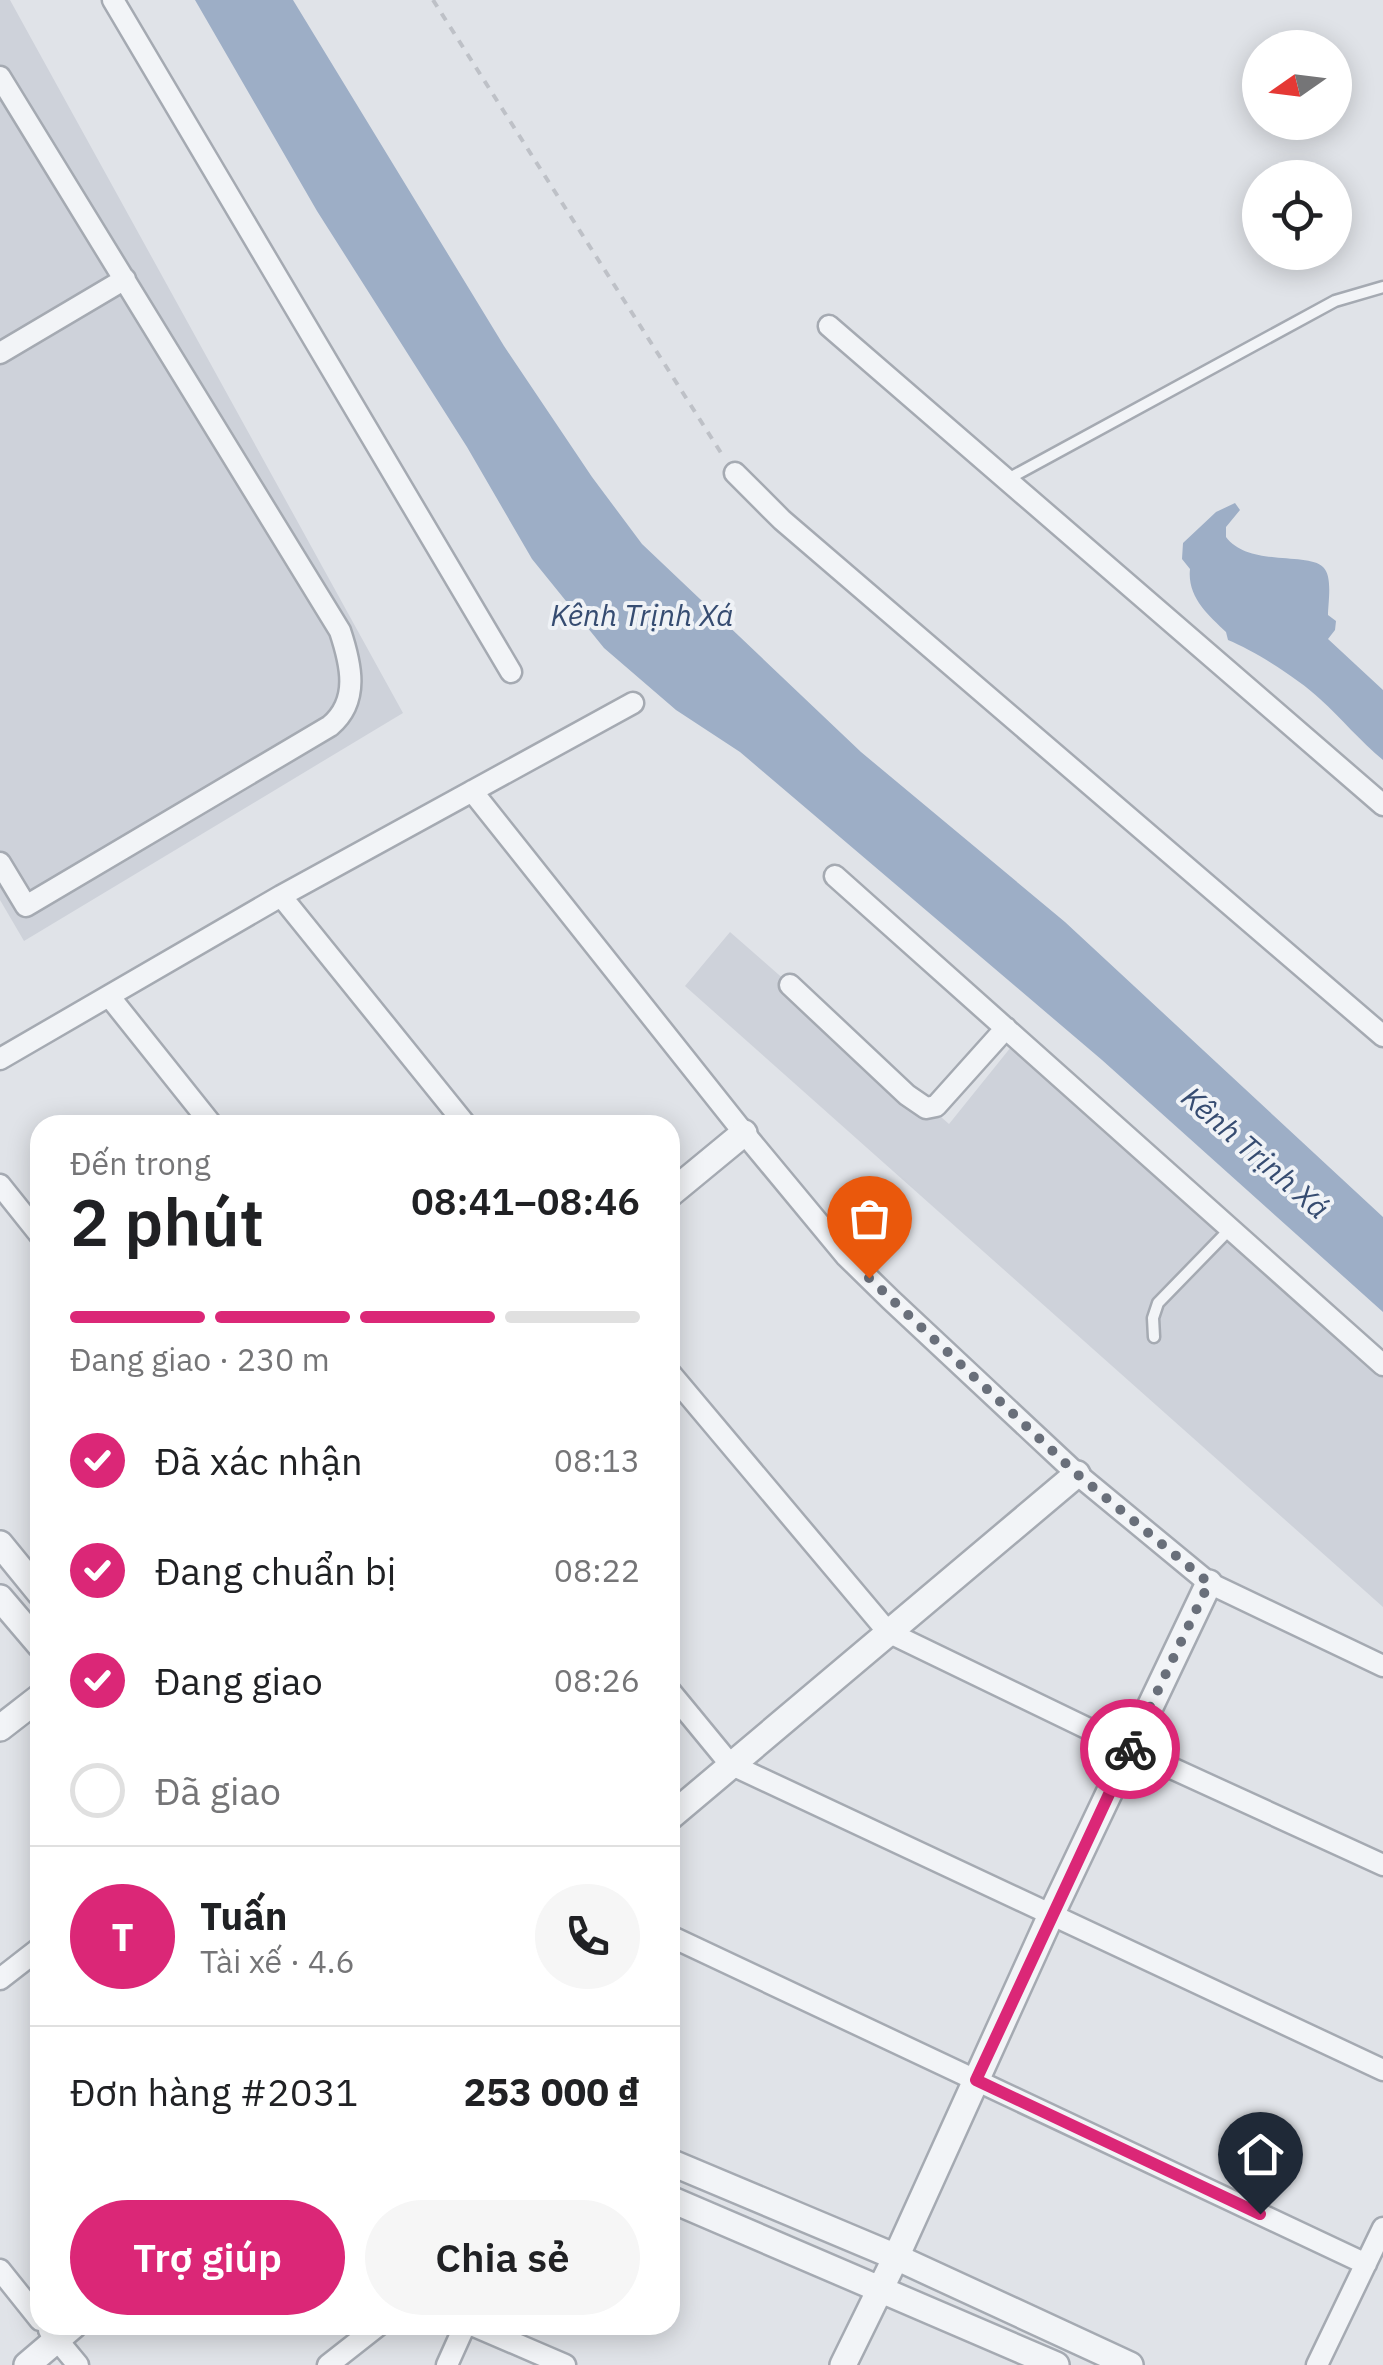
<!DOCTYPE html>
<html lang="vi">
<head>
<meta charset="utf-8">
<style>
	:root { --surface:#fff; --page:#f6f6f6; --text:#202124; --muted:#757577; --line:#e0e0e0; --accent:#db2777 }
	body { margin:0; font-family:"IBM Plex Sans",sans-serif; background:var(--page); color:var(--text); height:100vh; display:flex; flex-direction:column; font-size:38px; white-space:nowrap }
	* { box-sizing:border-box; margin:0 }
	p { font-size:32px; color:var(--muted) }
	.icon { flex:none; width:55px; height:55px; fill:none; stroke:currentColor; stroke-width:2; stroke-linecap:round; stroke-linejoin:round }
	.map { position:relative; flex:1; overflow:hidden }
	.details { position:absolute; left:30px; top:1115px; width:650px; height:1220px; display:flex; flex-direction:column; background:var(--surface); border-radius:30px; box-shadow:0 5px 25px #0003 }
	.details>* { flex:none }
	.needle { width:65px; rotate:256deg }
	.buttons { position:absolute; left:1242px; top:30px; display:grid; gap:20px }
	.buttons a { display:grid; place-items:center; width:110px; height:110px; border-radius:50%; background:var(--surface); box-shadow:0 5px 25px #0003; font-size:50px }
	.pin { position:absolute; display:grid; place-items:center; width:85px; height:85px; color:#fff; margin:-102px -42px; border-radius:50% 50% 50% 0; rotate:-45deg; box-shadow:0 0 10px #0007 }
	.pin .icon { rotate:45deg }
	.courier { position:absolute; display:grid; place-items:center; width:100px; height:100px; margin:-50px; border:8px solid #db2777; border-radius:50%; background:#fff; color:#222; box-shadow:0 2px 12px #0007 }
	.headline em { font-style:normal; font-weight:600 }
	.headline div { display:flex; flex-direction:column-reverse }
	.headline { display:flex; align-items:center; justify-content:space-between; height:170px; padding:0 40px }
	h1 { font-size:65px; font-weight:600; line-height:75px }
	.bar { display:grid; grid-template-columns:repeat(4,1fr); gap:15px 10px; align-content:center; height:120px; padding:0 40px }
	.bar i { height:12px; border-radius:8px; background:var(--line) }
	.bar .selected { background:var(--accent) }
	.bar p { grid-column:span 4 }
	.line { display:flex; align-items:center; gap:25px; padding:0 40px; border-top:2px solid var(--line) }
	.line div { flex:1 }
	.round { display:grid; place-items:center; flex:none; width:105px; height:105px; border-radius:52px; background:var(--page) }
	ol { padding:0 40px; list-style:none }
	li { display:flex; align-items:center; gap:30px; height:110px }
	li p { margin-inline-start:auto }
	li .icon { padding:10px; border-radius:50%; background:var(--accent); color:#fff; stroke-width:4 }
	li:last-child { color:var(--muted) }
	li i { width:55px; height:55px; border:5px solid var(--line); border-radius:50% }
	.cta { display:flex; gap:20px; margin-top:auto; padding:20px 40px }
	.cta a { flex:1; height:115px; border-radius:60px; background:var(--accent); color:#fff; font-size:40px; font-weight:600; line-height:115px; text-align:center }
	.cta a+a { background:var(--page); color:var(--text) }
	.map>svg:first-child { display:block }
	.built { fill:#ced2da }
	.water { fill:#9daec6 }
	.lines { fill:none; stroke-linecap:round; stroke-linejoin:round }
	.service-casing { stroke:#a5aab2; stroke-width:15 }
	.minor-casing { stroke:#a5aab2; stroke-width:25 }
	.tertiary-casing { stroke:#a5aab2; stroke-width:30 }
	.path { stroke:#bec1c7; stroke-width:4; stroke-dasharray:8 8; stroke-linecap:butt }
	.service { stroke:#f2f4f7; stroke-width:10 }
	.minor { stroke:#f2f4f7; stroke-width:20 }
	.tertiary { stroke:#f2f4f7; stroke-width:25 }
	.done { stroke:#696f7a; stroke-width:10; stroke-dasharray:0 18 }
	.route { stroke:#db2777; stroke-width:12 }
	.labels { text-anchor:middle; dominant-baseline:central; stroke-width:8; stroke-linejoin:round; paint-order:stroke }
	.water-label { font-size:30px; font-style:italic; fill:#364c71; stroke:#eff2f6 }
</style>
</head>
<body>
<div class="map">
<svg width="1383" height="2365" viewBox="0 0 1383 2365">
	<rect width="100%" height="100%" fill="#e0e3e8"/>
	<path class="built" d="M0,0H10L403,713L24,941L0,900Z
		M730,932L949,1124L1011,1047L1383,1375V1607L685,986Z"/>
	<path class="water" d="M195,0H293L504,346L592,477L642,544L861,752L1065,922L1383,1217V1312L1102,1060L740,752L676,710L604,648L532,559L467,447L317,211Z
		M1235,503L1240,510L1226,527V537C1248,567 1308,552 1323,567C1333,576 1328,603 1328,615L1336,621L1335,630L1328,639L1383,690V760C1360,741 1342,719 1320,699C1299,679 1255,651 1228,640L1226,632C1208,615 1187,597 1190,569L1182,559L1183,543L1216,512Z"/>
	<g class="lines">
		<g class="service-casing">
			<path id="service" d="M1008,479L1335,301L1383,287
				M1154,1337L1153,1318L1158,1303L1230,1229"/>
		</g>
		<g class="minor-casing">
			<path id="minor" d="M113,0L511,672
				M0,77L340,631C351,664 360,701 330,726L26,906L0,863
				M829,326L1383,805
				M0,353L125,279
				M735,473L782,520L1383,1036
				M472,791L744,1133L846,1256L891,1300L1077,1474L1209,1583L1383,1666
				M835,876L1383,1365
				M281,896L466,1125
				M790,985L907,1095L926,1108L936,1106L1006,1028
				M109,996L212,1125
				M0,1059L281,896L633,703
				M0,1185L40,1235
				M670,1373L888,1632L1130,1749L1383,1865
				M670,1691L730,1764L1383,2070
				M670,1936L1366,2264
				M0,1979L40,1948
				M0,2270L40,2320
				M472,2325L565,2365
				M49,2330L78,2365
				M328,2365L379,2325
				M447,2365L465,2325
				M1317,2365L1383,2228"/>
		</g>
		<g class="tertiary-casing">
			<path id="tertiary" d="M670,1194L744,1133
				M0,1544L40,1593
				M0,1598L40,1645
				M0,1728L40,1697
				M670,1817L1077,1474
				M670,2162L896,2257L1130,2365
				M670,2199L1056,2365
				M27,2365L74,2325
				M843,2365L896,2257L1051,1915L1209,1583"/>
		</g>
		<path class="path" d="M433,0L723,456"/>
		<use href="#service" class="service"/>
		<use href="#minor" class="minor"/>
		<use href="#tertiary" class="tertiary"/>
	</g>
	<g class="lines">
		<path class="done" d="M869,1278L1077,1474L1209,1583L1130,1749"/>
		<path class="route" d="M1130,1749L976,2080L1260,2214"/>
	</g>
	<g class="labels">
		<g class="water-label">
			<text x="642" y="614">Kênh Trịnh Xá</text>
			<text transform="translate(1256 1152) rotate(41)">Kênh Trịnh Xá</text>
		</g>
	</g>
</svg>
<div class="buttons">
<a><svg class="needle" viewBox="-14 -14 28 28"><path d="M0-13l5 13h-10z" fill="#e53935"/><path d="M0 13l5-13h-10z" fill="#757577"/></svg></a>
<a><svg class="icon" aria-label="locate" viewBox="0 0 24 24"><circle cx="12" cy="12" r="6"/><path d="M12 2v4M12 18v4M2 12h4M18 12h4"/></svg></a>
</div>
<div class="pin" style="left:869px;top:1278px;background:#ea580c"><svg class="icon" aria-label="bag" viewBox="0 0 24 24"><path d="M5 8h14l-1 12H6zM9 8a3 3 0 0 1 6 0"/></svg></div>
<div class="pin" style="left:1260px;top:2214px;background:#1f2937"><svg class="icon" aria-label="home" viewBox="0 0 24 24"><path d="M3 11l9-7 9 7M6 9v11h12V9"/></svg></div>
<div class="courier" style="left:1130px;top:1749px"><svg class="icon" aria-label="bike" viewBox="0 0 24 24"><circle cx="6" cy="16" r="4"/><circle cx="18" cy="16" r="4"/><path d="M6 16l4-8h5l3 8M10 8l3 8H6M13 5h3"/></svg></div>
<section class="details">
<div class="headline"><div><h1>2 phút</h1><p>Đến trong</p></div><em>08:41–08:46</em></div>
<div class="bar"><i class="selected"></i><i class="selected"></i><i class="selected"></i><i></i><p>Đang giao · 230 m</p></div>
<ol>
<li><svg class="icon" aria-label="check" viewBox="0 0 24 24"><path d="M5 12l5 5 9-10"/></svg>Đã xác nhận<p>08:13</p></li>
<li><svg class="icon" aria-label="check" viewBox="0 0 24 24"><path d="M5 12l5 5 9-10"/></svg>Đang chuẩn bị<p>08:22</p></li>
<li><svg class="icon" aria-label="check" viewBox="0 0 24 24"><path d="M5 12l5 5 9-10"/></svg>Đang giao<p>08:26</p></li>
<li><i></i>Đã giao</li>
</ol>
<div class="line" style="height:180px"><b class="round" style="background:var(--accent);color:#fff">T</b><div><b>Tuấn</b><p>Tài xế · 4.6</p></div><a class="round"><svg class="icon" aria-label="phone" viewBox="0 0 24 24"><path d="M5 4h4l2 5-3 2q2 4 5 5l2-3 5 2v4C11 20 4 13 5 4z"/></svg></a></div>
<div class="line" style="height:130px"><div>Đơn hàng #2031</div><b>253 000 ₫</b></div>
<div class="cta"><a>Trợ giúp</a><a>Chia sẻ</a></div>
</section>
</div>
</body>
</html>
